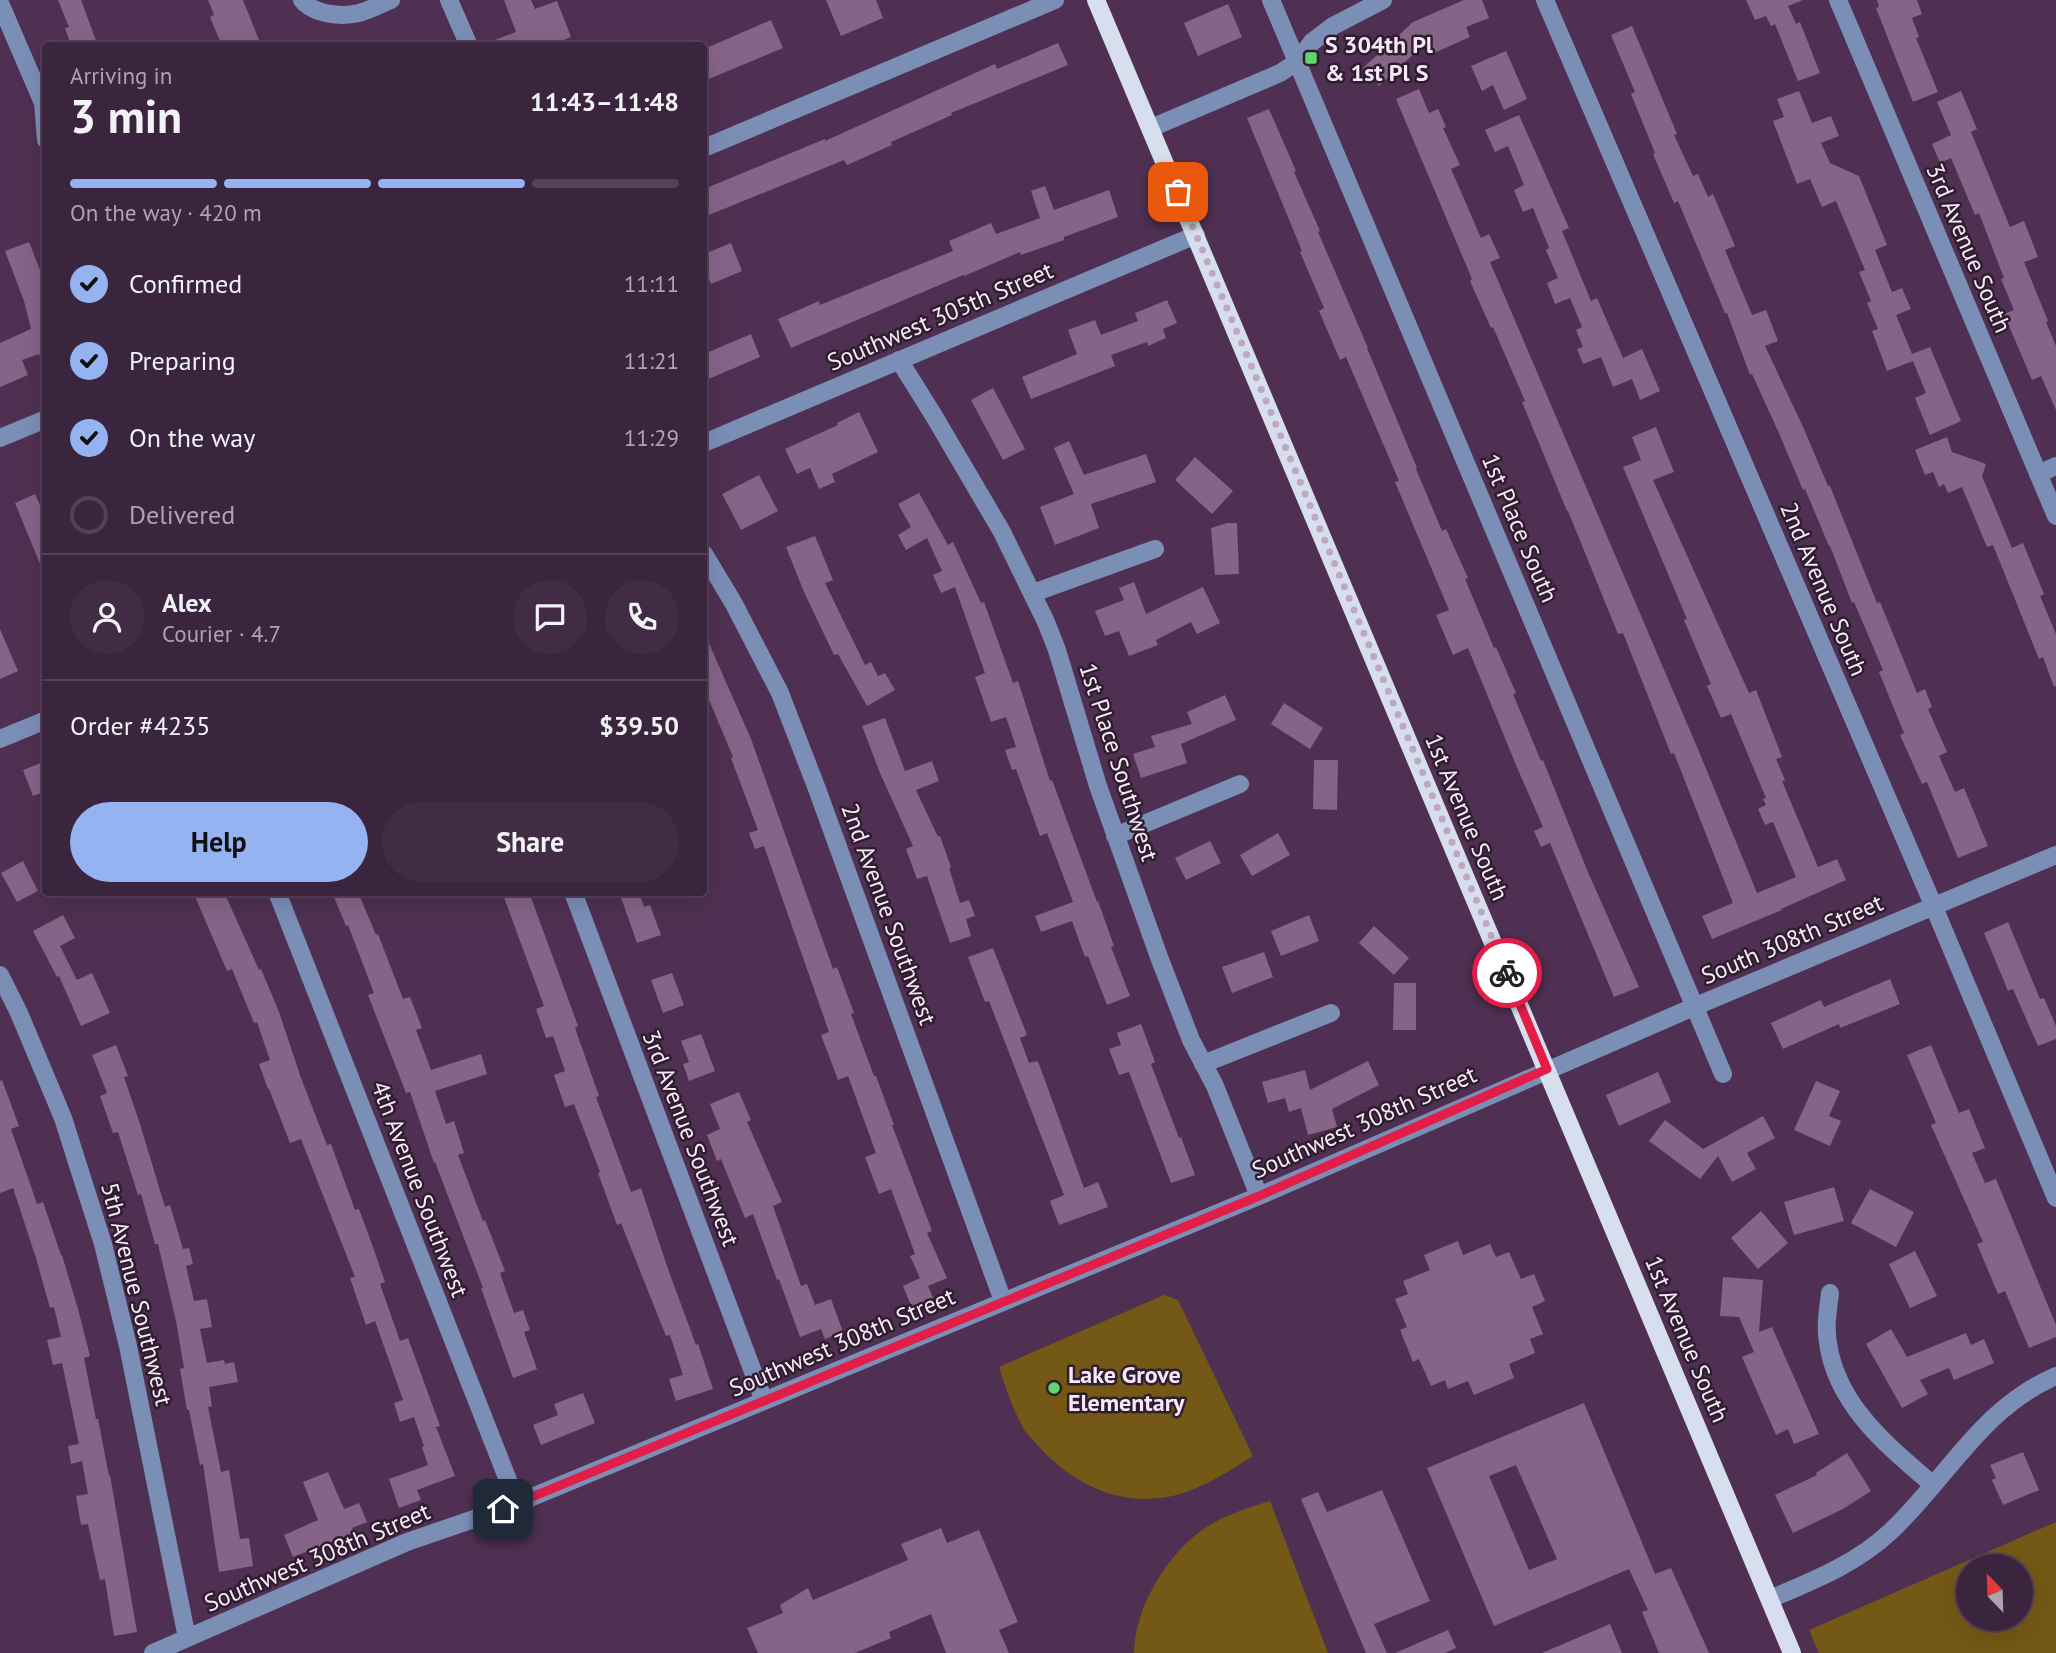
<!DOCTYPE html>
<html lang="en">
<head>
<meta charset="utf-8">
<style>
	:root { --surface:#3b243e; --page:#422c45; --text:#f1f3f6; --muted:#aca4b0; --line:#544158; --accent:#95b2f1 }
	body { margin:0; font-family:"PT Sans",sans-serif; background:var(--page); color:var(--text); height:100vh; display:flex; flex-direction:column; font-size:26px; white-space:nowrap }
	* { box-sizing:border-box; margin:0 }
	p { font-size:23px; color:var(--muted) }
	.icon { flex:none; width:38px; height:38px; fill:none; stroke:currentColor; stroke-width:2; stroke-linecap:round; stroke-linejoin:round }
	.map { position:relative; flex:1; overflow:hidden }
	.details { position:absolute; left:42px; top:42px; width:665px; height:854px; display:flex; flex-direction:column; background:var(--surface); border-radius:7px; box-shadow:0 7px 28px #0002,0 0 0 2px var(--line) }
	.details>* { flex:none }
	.needle { width:46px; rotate:337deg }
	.buttons { position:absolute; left:1956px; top:1554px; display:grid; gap:14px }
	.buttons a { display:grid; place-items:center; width:77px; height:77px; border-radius:50%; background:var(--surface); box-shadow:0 7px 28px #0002,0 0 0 2px var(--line); font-size:35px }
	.pin { position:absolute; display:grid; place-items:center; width:60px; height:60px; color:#fff; margin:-30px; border-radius:14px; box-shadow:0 4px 10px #0006 }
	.courier { position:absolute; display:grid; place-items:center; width:70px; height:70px; margin:-35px; border:5px solid #e11d48; border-radius:50%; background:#fff; color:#222; box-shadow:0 2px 9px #0007 }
	.summary em { font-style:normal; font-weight:800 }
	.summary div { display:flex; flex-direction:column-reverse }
	.summary { display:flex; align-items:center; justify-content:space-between; height:119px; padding:0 28px }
	h1 { font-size:46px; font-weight:800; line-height:52px }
	.bar { display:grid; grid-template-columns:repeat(4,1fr); gap:10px 7px; align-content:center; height:84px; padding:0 28px }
	.bar i { height:9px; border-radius:5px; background:var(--line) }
	.bar .on { background:var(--accent) }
	.bar p { grid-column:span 4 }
	.line { display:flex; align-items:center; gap:18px; padding:0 28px; border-top:2px solid var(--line) }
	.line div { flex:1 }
	.round { display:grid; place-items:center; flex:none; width:74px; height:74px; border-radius:37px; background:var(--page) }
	ol { padding:0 28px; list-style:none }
	li { display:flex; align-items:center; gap:21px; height:77px }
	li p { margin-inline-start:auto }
	li .icon { padding:7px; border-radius:50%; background:var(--accent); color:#111; stroke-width:4 }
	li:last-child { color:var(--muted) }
	li i { width:38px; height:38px; border:4px solid var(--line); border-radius:50% }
	.action { display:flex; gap:14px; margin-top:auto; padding:14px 28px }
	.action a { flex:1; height:80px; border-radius:42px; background:var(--accent); color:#111; font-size:28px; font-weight:800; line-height:80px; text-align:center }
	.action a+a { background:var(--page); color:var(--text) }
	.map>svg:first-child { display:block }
	.green { fill:#745816; fill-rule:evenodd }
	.building { fill:#866488; fill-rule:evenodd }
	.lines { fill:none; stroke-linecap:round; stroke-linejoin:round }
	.minor { stroke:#7b8eb6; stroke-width:18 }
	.major { stroke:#d7dfef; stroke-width:18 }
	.done { stroke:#bfa7c0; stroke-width:7; stroke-dasharray:0 12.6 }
	.route { stroke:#e11d48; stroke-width:9 }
	.poi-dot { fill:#62d469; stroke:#2d1e2e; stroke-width:2.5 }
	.labels { text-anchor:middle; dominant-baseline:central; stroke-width:5; stroke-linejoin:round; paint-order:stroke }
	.poi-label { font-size:24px; font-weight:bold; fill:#fbe7fc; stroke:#2d1e2e; text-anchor:start }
	.street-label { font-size:24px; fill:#fbe7fc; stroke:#2d1e2e }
</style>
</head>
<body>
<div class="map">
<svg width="2056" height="1653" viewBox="0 0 2056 1653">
	<rect width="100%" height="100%" fill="#4f3052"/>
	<path class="green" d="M1164,1295L1178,1300L1253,1456C1231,1470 1208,1485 1183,1493C1131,1510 1079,1489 1043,1451C1037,1444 1030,1438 1025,1431C1013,1410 1006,1390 999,1367Z
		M1270,1501L1328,1653H1134C1135,1607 1167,1554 1205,1528C1225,1515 1247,1508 1270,1501Z
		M2056,1522V1653H1819L1809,1630ZM2021,1566V1619H1969V1566Z"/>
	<path class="building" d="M58,0H81L98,46H71L65,28L69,27Z
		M208,0H243L259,40L247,46H222L210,17L214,15Z
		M504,0H531L535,9L557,1L571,37L549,46H484V44L516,32Z
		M826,0H876L883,18L841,36Z
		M1464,0H1482L1489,18L1466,27L1470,37L1434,53L1429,40L1379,86L1363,68L1413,22Z
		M1746,0H1803L1788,6L1796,24L1800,22L1820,73L1798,81L1775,24L1771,26L1766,16L1755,20Z
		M1877,0H1917L1922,14L1912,18L1919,37L1916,38L1938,92L1913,102L1876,8L1879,7Z
		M1228,4L1242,37L1198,56L1184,23Z
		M771,20L783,48L704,81V49Z
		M1632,26L1677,134L1674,135L1693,176L1698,174L1708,197L1713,194L1735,246L1725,250L1752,315L1766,310L1778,341L1765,346L1804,429L1828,486H1830L1877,603L1880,602L1917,693L1925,689L1932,707L1928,709L1947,752L1939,756L1955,792L1964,788L1988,846L1958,858L1927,782L1922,784L1900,735L1904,733L1879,672L1883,670L1854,602L1852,603L1830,546H1829L1805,489L1803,490L1778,431L1752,374L1750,375L1727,313H1725L1678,201L1674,203L1653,154L1655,153L1631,94L1635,92L1611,35Z
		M1058,43L1068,65L951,113L952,115L891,142L892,145L847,165L844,160L704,217V189L825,139V141L995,64L997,69Z
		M1506,51L1527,99L1504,110L1493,85L1482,91L1471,66Z
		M1419,89L1429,113L1438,109L1446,127L1443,128L1460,165L1451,169L1481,238L1489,234L1500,258L1490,262L1700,754L1757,893L1796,877L1773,822L1765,825L1758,809L1766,805L1763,799L1766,798L1731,714L1721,718L1707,686L1711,684L1684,620L1687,619L1623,467L1641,460L1632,437L1656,427L1674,472L1653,480L1749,693L1756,690L1782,757L1776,759L1785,780L1782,781L1818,867L1837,859L1846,880L1781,909L1782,910L1712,939L1702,916L1733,903L1674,753L1671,754L1623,633L1618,634L1568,511H1567L1522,402L1525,401L1493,327L1491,328L1470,281L1472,279L1396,99Z
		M1799,91L1812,123L1831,116L1839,136L1821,143L1830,163L1859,176L1887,245L1875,250L1892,292L1902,288L1911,309L1896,315L1912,354L1930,347L1961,421L1930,435L1915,398L1926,393L1913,361L1887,371L1872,331L1878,329L1867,303L1871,301L1859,272L1865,270L1836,201L1822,207L1810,179L1797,184L1773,121L1784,117L1777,99Z
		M1961,91L1977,129L1971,132L2010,227L2024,221L2038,257L2024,262L2048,321L2046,322L2056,346V410L2041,376L2032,380L2004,314L2014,310L2001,279L2004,278L1979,213L1975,215L1951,158L1940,163L1932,144L1951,135L1937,102Z
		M1269,109L1296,171L1294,172L1320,231L1318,232L1368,348H1367L1417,468L1416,469L1442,531L1446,529L1468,578L1465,579L1494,648L1496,647L1516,693L1513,694L1541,761L1543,760L1587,870L1639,987L1614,997L1550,843L1541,847L1534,831L1543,827L1516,765L1468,648L1453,655L1436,615L1449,610L1395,482L1399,481L1346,357L1340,360L1319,311L1324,308L1300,252L1302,251L1247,118Z
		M1519,115L1569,228L1562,231L1591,301L1597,298L1623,358L1642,349L1660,391L1640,400L1632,379L1613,387L1601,357L1583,364L1577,349L1583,347L1576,330L1582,327L1570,298L1555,304L1547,283L1558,278L1546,250L1549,248L1533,208L1523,212L1514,190L1524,185L1508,146L1495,152L1485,130Z
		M1045,186L1054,210L1109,190L1118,217L1064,237V240L1021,255L1020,252L964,276L963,275L791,348L778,319L819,301L820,305L953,251L949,241L991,223L996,234L1040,218L1031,191Z
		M29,242L46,285V362L42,363L39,354L22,360L28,375L0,387V343L31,329L24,301L5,251Z
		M731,243L742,271L711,284L704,266V254Z
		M1167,300L1177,323L1163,329L1166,338L1148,346L1147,342L1111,355L1115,366L1031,399L1022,377L1077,354L1068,330L1095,320L1101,335L1138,321L1135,313Z
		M751,334L760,357L704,381V354Z
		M993,388L1025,449L1003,460L971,400Z
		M859,412L878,452L832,474L835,482L819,489L810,468L797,474L785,449L838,425L837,423Z
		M1947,437L1952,452L1986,464L1982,476L2012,548L2023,543L2044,594L2040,596L2056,634V686L2054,687L2043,657L2039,659L1993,545L1987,547L1962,487L1948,493L1944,484L1939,487L1933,472L1925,475L1915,450Z
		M1069,441L1084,475L1146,454L1156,482L1091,504L1099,528L1055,545L1040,507L1074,494L1054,448Z
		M1195,457L1233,491L1212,514L1175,480Z
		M759,475L778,511L741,530L722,494Z
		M919,493L948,545L953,542L981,603L984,602L1013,683L1018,681L1050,781L1052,780L1097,902L1098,901L1114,946L1111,947L1130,996L1107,1005L1088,956L1085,957L1072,921L1041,932L1035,916L1073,902L1047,833L1040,836L1016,769L1012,770L1005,750L1016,747L1006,717L991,722L975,677L985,673L955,587L941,593L933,575L942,571L927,538L906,550L898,535L911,527L898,504Z
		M35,494L46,518L45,576L15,503Z
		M1227,523H1237L1239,574L1215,575L1211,528Z
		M815,536L833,580L825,583L865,665L871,662L878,676L885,673L895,690L867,706L838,654L834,655L804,592L786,547Z
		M1134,582L1146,614L1203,587L1220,623L1197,634L1191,622L1156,640L1158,645L1129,656L1119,631L1105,636L1095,611L1124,600L1119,588Z
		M0,629L18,671L0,679Z
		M704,632L751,739L833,969L837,967L854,1013L851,1014L874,1076H876L894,1125H892L932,1231L927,1233L947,1278L928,1286L933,1298L912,1308L903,1286L920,1278L910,1256L915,1254L891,1189L879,1194L865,1157L876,1153L848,1076L838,1080L821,1035L829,1032L764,846L755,849L749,833L758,830L731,758L733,757L704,688Z
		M1225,695L1236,720L1181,744L1187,763L1141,778L1133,754L1155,747L1151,736L1192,724L1187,712Z
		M1284,703L1323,728L1310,749L1271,724Z
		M885,718L905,771L932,761L939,781L916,790L938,837L940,836L951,867L949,868L960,903L969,900L975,916L966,919L971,936L950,943L927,876L917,879L906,849L913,846L880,773L862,726Z
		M1314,760H1338L1337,810L1313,809Z
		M46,761V791L33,796L23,770Z
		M1278,833L1290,855L1252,876L1240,855Z
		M1210,841L1221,863L1186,880L1175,858Z
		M23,861L38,891L17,902L1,873Z
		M193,892H224L259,970L261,969L279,1012L301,1078L327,1145L331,1144L355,1210L359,1209L374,1250L385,1282L380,1284L400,1341L408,1338L440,1426L436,1427L455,1476L417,1490L421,1500L399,1508L389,1479L428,1465L422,1447L424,1446L414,1417L400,1422L394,1403L403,1400L375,1321L366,1325L350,1278L355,1277L301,1139L290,1143L269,1089H268L259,1064L270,1060L257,1022L254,1023L232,969L227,971Z
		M332,892H358L376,935L378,934L403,999L410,997L422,1028L416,1030L431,1070L481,1054L487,1074L435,1091L446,1124L454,1121L464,1153L458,1155L483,1221L485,1220L505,1271L500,1273L514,1313L523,1310L530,1330L524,1332L537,1369L513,1378L481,1288H483L435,1162L434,1163L410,1092L406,1093L368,995L374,993L348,925L346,926Z
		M502,892H529L578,1026L575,1028L599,1096L596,1097L631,1192L641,1188L668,1269L696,1345L698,1344L713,1389L676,1401L669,1379L683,1375L670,1335L666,1336L621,1223L617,1225L598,1173L600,1172L574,1104L565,1107L554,1075L565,1071L553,1036L546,1038L536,1009L544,1006Z
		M619,892H639L644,907L650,905L661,935L637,943Z
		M63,915L75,938L60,946L77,980L92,973L110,1013L81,1026L59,976L57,977L33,931Z
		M1309,915L1319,941L1281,956L1271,931Z
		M2008,922L2040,999L2044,998L2056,1026V1039L2038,1046L2013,989L2008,991L1984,933Z
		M1374,926L1409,958L1394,975L1359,943Z
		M993,948L1027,1035L1020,1038L1029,1063L1037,1061L1039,1064L1084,1188L1098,1182L1108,1207L1059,1225L1050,1201L1064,1195L989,1001L985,1002L968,957Z
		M1264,952L1273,977L1232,993L1222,967Z
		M672,973L684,1005L663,1013L651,980Z
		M1890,979L1900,1004L1840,1028L1839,1024L1783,1049L1771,1023L1821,1000L1824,1007Z
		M1394,983H1416V1030H1393Z
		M1141,1024L1155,1062L1151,1064L1179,1138L1181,1137L1195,1175L1171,1183L1129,1072L1119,1075L1109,1049L1121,1045L1117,1033Z
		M701,1034L715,1071L689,1081L683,1064L689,1062L681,1041Z
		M116,1045L128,1076L124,1077L140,1124L165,1207L170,1205L183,1249L189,1248L193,1264L186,1266L194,1301L207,1299L212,1327L200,1329L207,1363L224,1360L225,1364L234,1362L238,1382L209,1387L212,1406L208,1407L221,1472L229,1470L240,1539L249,1538L253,1566L219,1572L203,1464L200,1465L189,1410H187L180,1369L184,1368L176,1321L158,1244H155L141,1194L138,1195L118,1132L113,1133L100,1096L107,1093L92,1055Z
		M1931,1045L1959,1113L1969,1109L1985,1148L1972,1153L1985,1183L1996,1179L2056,1325V1337L2029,1348L2005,1291L1998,1294L1977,1244L1983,1242L1931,1125L1936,1123L1907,1055Z
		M1368,1061L1379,1085L1332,1109L1337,1127L1308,1135L1301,1108L1289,1112L1285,1098L1268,1103L1262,1082L1305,1070L1310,1090Z
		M1658,1072L1671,1102L1619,1126L1606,1095Z
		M2,1080L19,1126L11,1129L37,1204L43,1202L61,1255H62L78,1309L90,1356L84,1358L96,1419H98L109,1476L110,1475L137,1632L114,1636L105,1579L100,1580L88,1524L81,1525L76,1496L88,1494L82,1461L71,1464L68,1446L79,1444L62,1363L53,1365L47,1340L61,1337L54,1307L50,1308L36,1258L13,1188L0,1193V1081Z
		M1816,1081L1840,1091L1829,1116L1841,1121L1830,1146L1794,1130Z
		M739,1092L751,1120L747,1122L782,1202L773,1206L801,1286L807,1284L815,1305L831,1299L843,1332L825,1339L821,1329L800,1337L779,1279L777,1280L753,1214L745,1218L721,1159L717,1161L707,1135L720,1129L710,1104Z
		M1763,1116L1775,1138L1747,1153L1756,1169L1732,1182L1718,1156L1700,1179L1649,1141L1665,1120L1703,1149Z
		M1834,1187L1844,1221L1794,1235L1784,1202Z
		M1870,1189L1914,1212L1896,1247L1851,1223Z
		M1761,1211L1788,1243L1758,1269L1731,1238Z
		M1458,1241L1463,1255L1490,1244L1496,1257L1509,1252L1521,1279L1534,1274L1545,1301L1532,1307L1543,1334L1530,1339L1535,1353L1509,1364L1514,1378L1474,1395L1468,1381L1448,1389L1445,1380L1431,1386L1419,1359L1413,1362L1400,1330L1407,1327L1395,1299L1408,1294L1403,1281L1430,1270L1424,1255Z
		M1915,1251L1937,1296L1910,1308L1889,1264Z
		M1723,1277L1763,1280L1759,1332L1772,1327L1819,1434L1794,1444L1788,1429L1776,1435L1742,1357L1754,1352L1739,1317L1720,1316Z
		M1891,1329L1907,1357L1966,1333L1971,1345L1984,1339L1994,1363L1954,1380L1949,1368L1920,1380L1928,1394L1902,1408L1866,1344Z
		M583,1393L595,1423L541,1445L533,1425L558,1415L554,1404Z
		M1584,1403L1655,1574L1671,1568L1709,1653H1659L1642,1612L1648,1610L1629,1569L1494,1626L1427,1468ZM1516,1465L1557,1559L1529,1570L1489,1476Z
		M2023,1452L2039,1490L2003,1505L1992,1480L1996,1478L1990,1465Z
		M1847,1453L1871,1491L1843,1509L1793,1533L1775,1495L1817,1475L1816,1473Z
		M328,1472L344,1509L359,1503L367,1522L352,1528L354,1533L293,1557L284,1535L318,1520L303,1482Z
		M1382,1490L1430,1601L1374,1624L1387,1653H1366L1301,1499L1318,1492L1327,1512Z
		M941,1528L947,1543L979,1530L1018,1622L999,1630L1009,1653H946L931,1614L889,1632L891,1638L855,1653H758L747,1628L783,1613L780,1605L808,1588L813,1600L908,1560L901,1544Z
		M1610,1624L1622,1653H1542Z
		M1448,1630L1456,1648L1445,1653H1395Z"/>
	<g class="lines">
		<path class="minor" d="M302,0C314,15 342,17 359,13C370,10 381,4 391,0
			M449,0L469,46
			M1271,0L1723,1074
			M1545,0L1934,907L2056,1198
			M1838,0L2056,516
			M0,3L43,103L46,140
			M1151,128L1280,73L1297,62L1312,42L1333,26L1383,0
			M704,148L1055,0
			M899,360L934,416L1002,532L1046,622L1057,650L1098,786L1159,957L1191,1040L1215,1086L1259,1196
			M0,438L46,419
			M704,443L1196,235
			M2038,474L2056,466
			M704,554L734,604L780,693L817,789L1003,1301
			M1033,593L1155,549
			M0,739L46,720
			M1115,836L1240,784
			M277,892L517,1503
			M573,892L764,1401
			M0,975L19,1013L63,1118L103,1244L128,1346L187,1638
			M1203,1064L1331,1013
			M1830,1293C1828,1310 1825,1326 1828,1343C1837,1406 1888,1446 1933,1485
			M1770,1599C1812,1581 1856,1564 1890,1532C1948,1478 1980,1409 2056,1376
			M153,1653L407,1542L503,1509L1259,1196L1696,1006L2056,855"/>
		<path class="major" d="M1096,0L1792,1653"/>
	</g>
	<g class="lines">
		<path class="done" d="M1178,192L1507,973"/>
		<path class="route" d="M503,1509L1259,1196L1547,1069L1507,973"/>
	</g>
	<g class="poi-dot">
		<rect x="1304" y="51" width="14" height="14" rx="3.5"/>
		<circle cx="1054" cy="1388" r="7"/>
	</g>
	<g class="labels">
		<g class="poi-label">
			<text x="1325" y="44">S 304th Pl<tspan x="1325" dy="28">&amp; 1st Pl S</tspan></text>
			<text x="1068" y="1374">Lake Grove<tspan x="1068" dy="28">Elementary</tspan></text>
		</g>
		<g class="street-label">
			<text transform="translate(1969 248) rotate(67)">3rd Avenue South</text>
			<text transform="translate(940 316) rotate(-23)">Southwest 305th Street</text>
			<text transform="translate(1520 528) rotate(67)">1st Place South</text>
			<text transform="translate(1824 589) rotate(67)">2nd Avenue South</text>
			<text transform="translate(1119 762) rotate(72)">1st Place Southwest</text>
			<text transform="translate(1467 817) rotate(67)">1st Avenue South</text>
			<text transform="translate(889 914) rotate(70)">2nd Avenue Southwest</text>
			<text transform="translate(1792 939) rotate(-23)">South 308th Street</text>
			<text transform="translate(1364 1122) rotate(-24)">Southwest 308th Street</text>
			<text transform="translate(691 1138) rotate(69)">3rd Avenue Southwest</text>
			<text transform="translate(420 1189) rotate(69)">4th Avenue Southwest</text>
			<text transform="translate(137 1294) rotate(76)">5th Avenue Southwest</text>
			<text transform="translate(1687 1339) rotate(67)">1st Avenue South</text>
			<text transform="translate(842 1342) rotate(-23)">Southwest 308th Street</text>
			<text transform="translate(317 1557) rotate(-23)">Southwest 308th Street</text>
		</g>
	</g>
</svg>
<div class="buttons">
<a><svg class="needle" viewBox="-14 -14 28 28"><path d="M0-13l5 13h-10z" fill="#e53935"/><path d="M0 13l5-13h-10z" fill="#aca4b0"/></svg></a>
</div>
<div class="pin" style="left:1178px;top:192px;background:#ea580c"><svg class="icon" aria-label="bag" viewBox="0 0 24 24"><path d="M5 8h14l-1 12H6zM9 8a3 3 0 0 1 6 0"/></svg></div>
<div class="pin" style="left:503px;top:1509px;background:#1f2937"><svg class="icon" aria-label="home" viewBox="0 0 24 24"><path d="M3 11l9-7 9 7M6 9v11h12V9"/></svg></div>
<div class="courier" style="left:1507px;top:973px"><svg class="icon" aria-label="bike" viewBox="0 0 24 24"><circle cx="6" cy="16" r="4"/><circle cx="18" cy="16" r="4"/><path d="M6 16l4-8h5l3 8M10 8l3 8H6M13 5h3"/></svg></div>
<section class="details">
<div class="summary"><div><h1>3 min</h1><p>Arriving in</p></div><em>11:43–11:48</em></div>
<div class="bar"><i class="on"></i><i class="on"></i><i class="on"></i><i></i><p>On the way · 420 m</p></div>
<ol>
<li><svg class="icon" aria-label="check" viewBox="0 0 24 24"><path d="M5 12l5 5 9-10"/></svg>Confirmed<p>11:11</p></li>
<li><svg class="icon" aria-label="check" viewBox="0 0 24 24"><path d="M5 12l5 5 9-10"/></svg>Preparing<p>11:21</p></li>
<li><svg class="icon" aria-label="check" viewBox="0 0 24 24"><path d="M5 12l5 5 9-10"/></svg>On the way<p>11:29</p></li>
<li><i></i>Delivered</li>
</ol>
<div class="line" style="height:126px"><a class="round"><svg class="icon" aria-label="person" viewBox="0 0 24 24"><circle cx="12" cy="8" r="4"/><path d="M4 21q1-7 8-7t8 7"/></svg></a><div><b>Alex</b><p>Courier · 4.7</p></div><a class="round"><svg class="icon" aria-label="chat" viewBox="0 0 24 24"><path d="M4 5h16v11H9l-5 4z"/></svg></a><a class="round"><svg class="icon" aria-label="phone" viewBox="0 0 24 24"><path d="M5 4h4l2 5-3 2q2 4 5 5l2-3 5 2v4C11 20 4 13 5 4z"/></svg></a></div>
<div class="line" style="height:91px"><div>Order #4235</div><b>$39.50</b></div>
<div class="action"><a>Help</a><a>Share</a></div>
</section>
</div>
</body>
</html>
